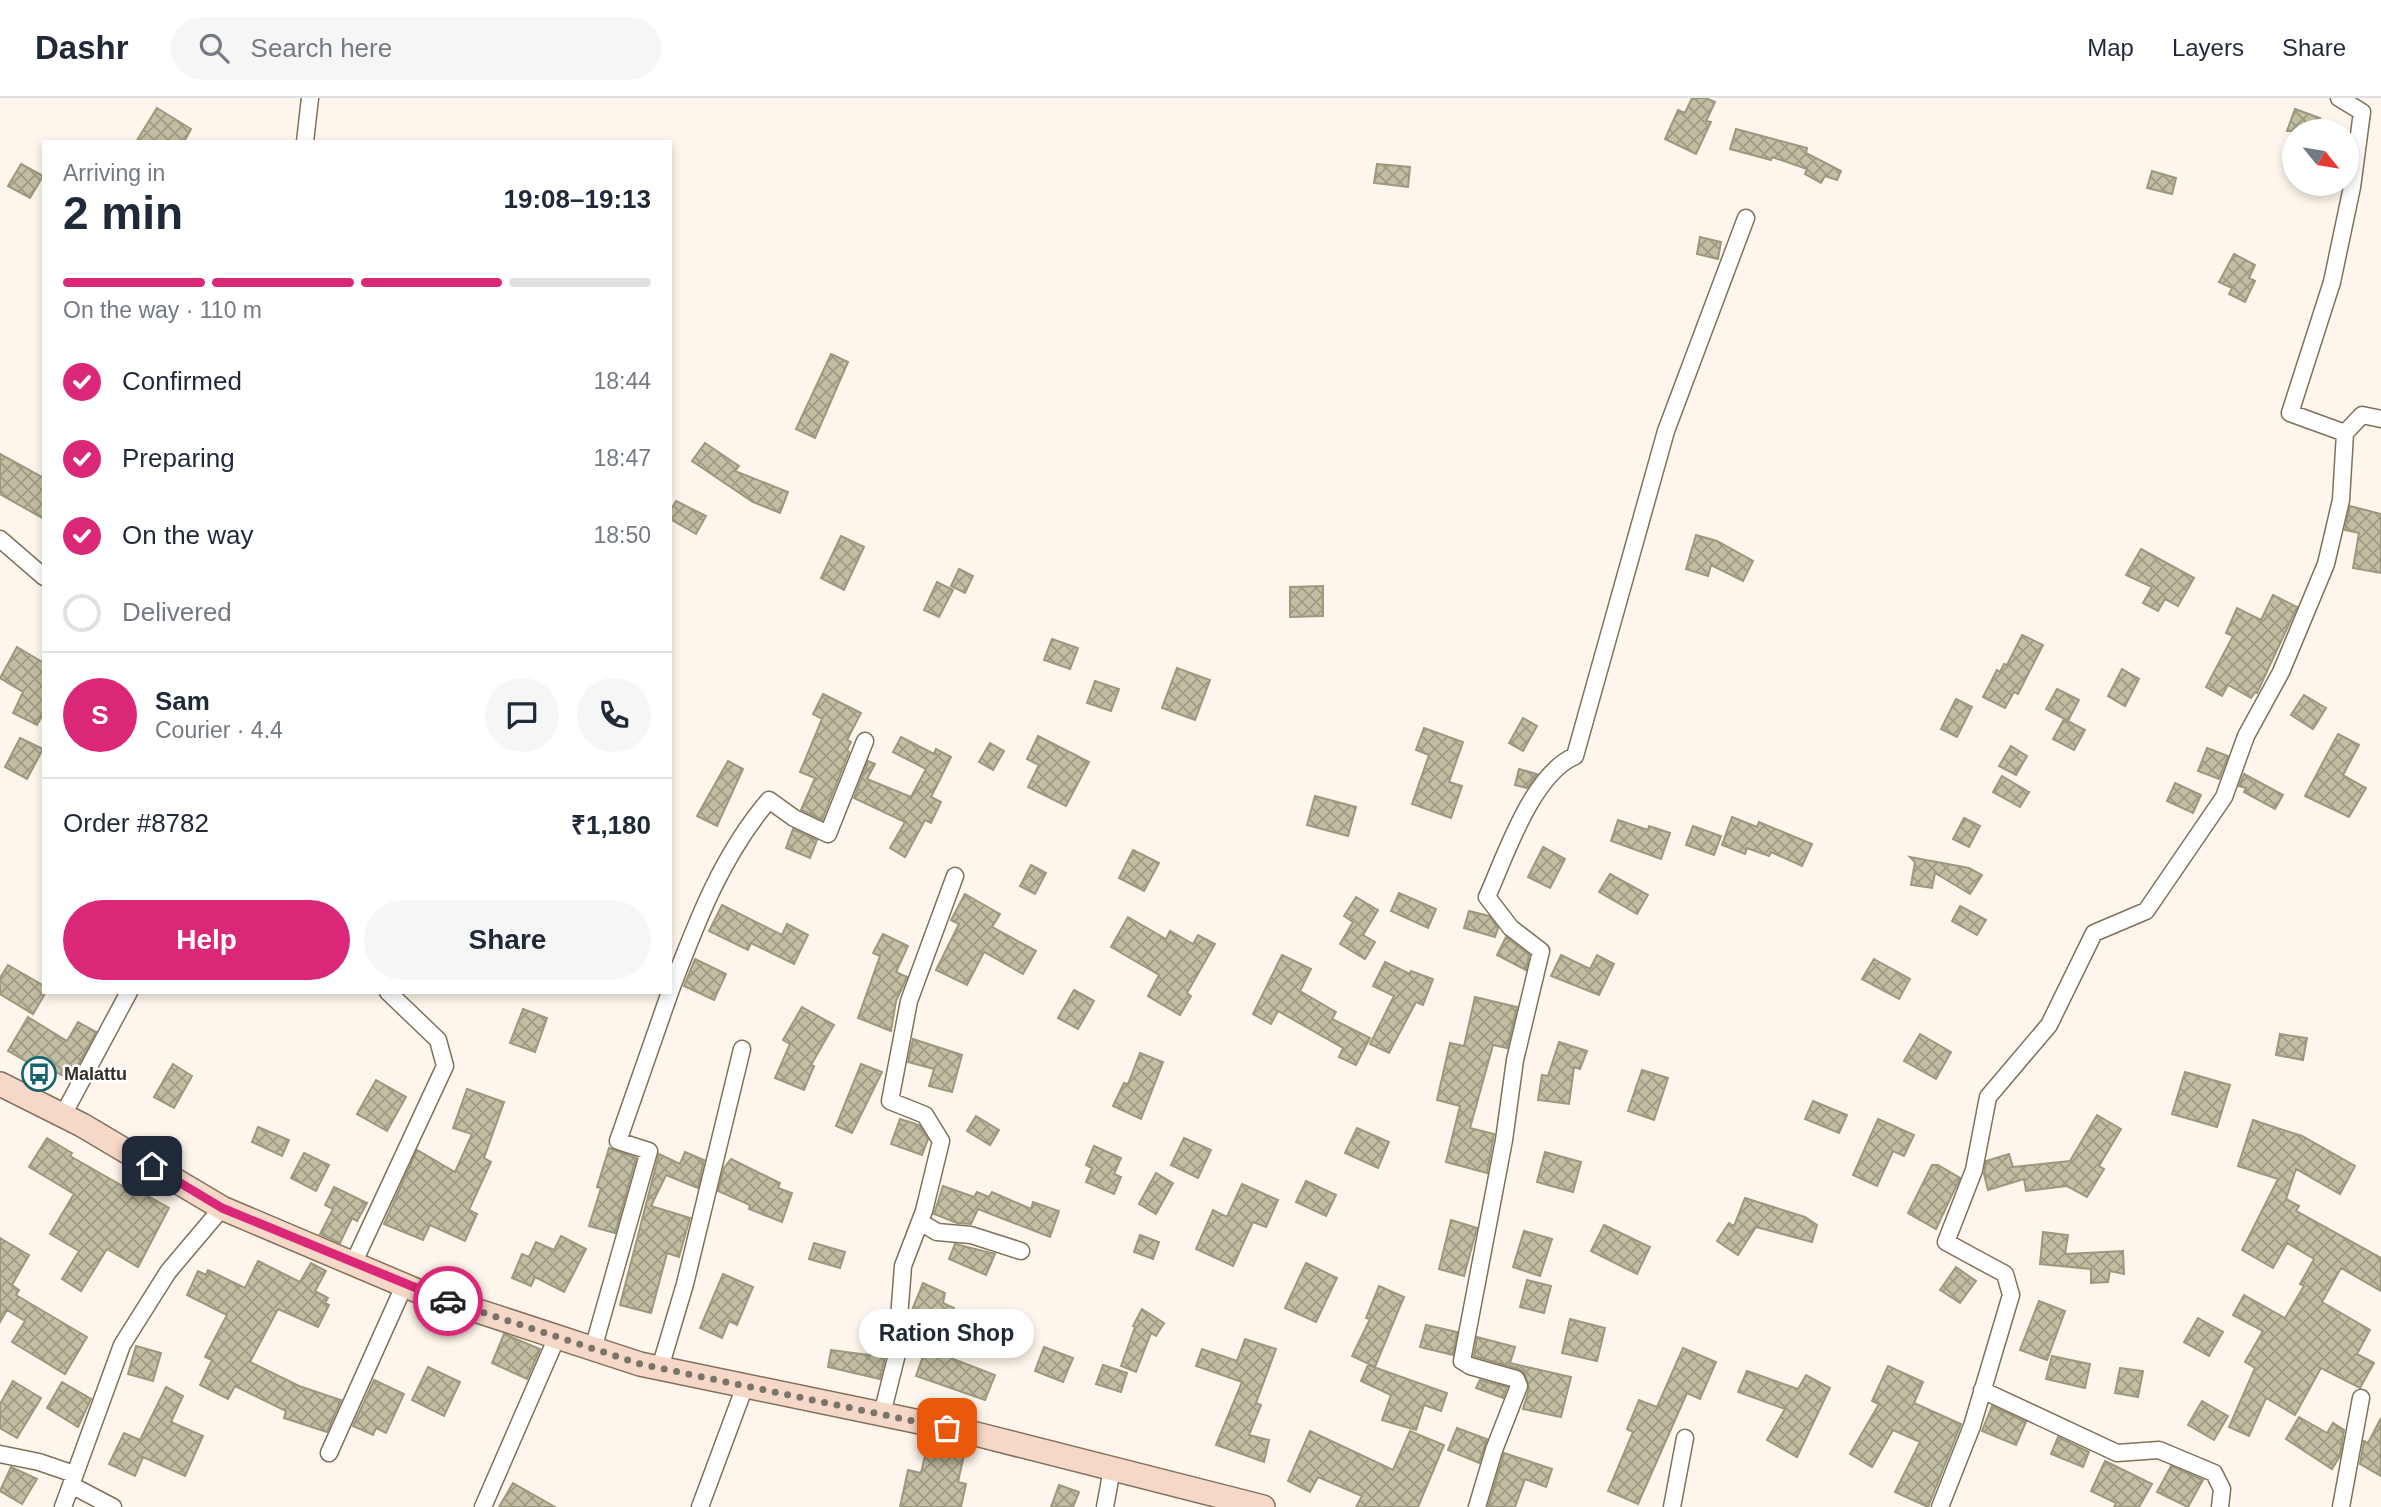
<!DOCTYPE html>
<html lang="en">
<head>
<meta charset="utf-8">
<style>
	:root { --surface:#fff; --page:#f6f6f7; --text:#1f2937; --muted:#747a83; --line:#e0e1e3; --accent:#db2777 }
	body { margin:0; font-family:Arial,sans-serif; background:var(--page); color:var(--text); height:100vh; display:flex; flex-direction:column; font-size:26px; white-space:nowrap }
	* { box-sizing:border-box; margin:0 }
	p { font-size:23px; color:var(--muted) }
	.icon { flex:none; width:38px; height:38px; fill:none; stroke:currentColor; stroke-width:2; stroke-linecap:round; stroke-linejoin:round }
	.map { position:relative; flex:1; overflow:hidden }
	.panel { position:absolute; left:42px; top:42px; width:630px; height:854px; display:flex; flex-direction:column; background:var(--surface); border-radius:0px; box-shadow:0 4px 10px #0003 }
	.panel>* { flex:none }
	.needle { width:46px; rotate:120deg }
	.controls { position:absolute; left:2282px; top:21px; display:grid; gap:14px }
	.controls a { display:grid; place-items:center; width:77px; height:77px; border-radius:50%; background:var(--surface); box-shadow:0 4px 10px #0003; font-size:35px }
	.pin { position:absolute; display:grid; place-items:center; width:60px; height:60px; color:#fff; margin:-30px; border-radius:14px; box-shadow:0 4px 10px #0006 }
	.courier { position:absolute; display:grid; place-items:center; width:70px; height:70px; margin:-35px; border:5px solid #db2777; border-radius:50%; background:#fff; color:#222; box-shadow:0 2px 9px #0007 }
	.bubble { position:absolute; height:49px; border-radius:24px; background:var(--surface); box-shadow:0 4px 10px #0003; font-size:23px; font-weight:700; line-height:49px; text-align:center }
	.headline em { font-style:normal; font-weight:700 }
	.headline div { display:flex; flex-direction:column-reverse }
	.headline { display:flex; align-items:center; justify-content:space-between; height:119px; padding:0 21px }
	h1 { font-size:46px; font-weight:700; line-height:52px }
	.bar { display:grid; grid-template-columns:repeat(4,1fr); gap:10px 7px; align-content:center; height:84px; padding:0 21px }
	.bar i { height:9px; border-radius:5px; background:var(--line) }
	.bar .on { background:var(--accent) }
	.bar p { grid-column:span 4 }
	.line { display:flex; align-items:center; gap:18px; padding:0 21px; border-top:2px solid var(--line) }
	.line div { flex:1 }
	.round { display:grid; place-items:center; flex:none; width:74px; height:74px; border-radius:37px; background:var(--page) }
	ol { padding:0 21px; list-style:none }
	li { display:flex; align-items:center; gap:21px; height:77px }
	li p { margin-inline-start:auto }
	li .icon { padding:7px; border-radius:50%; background:var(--accent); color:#fff; stroke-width:4 }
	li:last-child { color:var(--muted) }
	li i { width:38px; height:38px; border:4px solid var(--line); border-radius:50% }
	.button { display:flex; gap:14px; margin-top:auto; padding:14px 21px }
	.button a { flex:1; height:80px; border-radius:42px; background:var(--accent); color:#fff; font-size:28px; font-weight:700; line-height:80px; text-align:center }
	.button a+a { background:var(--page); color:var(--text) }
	header { display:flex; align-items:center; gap:42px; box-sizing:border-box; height:98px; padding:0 35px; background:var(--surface); border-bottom:2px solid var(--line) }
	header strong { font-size:33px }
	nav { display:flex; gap:38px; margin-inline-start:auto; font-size:24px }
	.search { width:490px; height:63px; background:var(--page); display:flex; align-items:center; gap:18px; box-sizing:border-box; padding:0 24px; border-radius:38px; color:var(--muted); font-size:26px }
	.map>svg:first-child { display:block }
	.building { fill:url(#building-cross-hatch); stroke:#9c987d; stroke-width:2 }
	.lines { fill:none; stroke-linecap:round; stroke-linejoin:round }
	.minor-casing { stroke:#81705a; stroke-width:19 }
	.secondary-casing { stroke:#81705a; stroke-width:26 }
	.minor { stroke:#fff; stroke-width:16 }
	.secondary { stroke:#f6d8c8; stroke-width:23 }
	.done { stroke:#7b746a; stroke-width:7; stroke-dasharray:0 12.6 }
	.route { stroke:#db2777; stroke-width:9 }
	.labels { text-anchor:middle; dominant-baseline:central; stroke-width:5; stroke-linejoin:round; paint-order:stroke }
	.poi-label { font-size:18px; font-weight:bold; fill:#352e24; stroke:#fff; text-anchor:start }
</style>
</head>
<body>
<header>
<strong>Dashr</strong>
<div class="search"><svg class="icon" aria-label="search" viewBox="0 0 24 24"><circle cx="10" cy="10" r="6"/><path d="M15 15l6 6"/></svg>Search here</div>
<nav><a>Map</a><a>Layers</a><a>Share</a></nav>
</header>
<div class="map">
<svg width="2381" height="1409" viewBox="0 0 2381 1409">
	<defs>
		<pattern id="building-cross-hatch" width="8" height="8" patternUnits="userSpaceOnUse" patternTransform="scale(1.75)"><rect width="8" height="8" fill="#c2bea2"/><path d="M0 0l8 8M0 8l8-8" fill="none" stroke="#9e9b84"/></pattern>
	</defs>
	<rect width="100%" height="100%" fill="#fef6ec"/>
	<path class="building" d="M1692,0H1706L1715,4L1706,23L1711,24L1696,56L1665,41L1678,12L1685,15Z
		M157,10L191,31L184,44H136Z
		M2295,11L2320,20L2315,33H2287Z
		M1736,31L1807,50L1806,55L1841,73L1837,82L1825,78L1821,85L1805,76L1807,71L1772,59L1771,62L1730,51Z
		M21,66L43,78L30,100L8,88Z
		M1377,66L1410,69L1408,89L1374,85Z
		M2152,73L2176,80L2172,96L2147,90Z
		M1700,139L1721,144L1718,161L1697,156Z
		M2234,156L2255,167L2249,180L2255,183L2245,204L2229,196L2232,190L2219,184Z
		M831,256L848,264L815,340L796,331Z
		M705,345L739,368L735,373L788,394L780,415L753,404L692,363Z
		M0,356L44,380V421L0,396Z
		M676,403L706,418L696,436L670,421V413Z
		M2350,408L2381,416V475L2353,470L2359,435L2345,432Z
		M1696,437L1717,443L1753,463L1743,483L1711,467L1708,478L1686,471Z
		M841,438L864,449L844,492L821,480Z
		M2141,451L2194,480L2178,508L2165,501L2158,513L2143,505L2152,489L2126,477Z
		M959,471L973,478L965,495L951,488Z
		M937,484L953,492L939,519L924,512Z
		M1323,488V518L1290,519V489Z
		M2273,497L2297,509L2257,595L2255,594L2251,600L2228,587L2222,598L2206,589L2233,538L2226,535L2237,510L2261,522Z
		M2022,537L2043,547L2018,596L2014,594L2005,610L1983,599L1997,572L2000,574L2004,566L2007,567Z
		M1052,541L1078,550L1070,571L1044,562Z
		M17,549L44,565V614L37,627L13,615L23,594L0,580Z
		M1177,570L1210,582L1195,622L1162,610Z
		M2122,571L2139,581L2125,608L2108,598Z
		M1095,583L1119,591L1111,613L1087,605Z
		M2057,591L2079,602L2068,623L2046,611Z
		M823,596L861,615L847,642L851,644L847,652L849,654L822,722L801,712L815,680L800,674L822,621L813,616Z
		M2304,597L2326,610L2313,631L2291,617Z
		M1956,601L1972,609L1957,639L1941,631Z
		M1523,620L1537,628L1523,653L1509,645Z
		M2064,621L2085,632L2074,652L2053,641Z
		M1424,630L1463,644L1449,684L1462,688L1451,720L1412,706L1429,657L1416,652Z
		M2338,636L2359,647L2343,677L2366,690L2349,719L2305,698Z
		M1038,638L1089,664L1066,708L1028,689L1039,667L1027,661Z
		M901,639L934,656L936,651L951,659L931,699L941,704L931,725L925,722L905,759L890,750L905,724L854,700L868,663L875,666L867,681L911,699L926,671L893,654Z
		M20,640L43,651L27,681L5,669Z
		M990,645L1004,653L993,672L979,664Z
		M2011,648L2027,658L2016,677L1999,668Z
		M2207,650L2228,658L2219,681L2198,673Z
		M728,663L743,671L717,728L697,718Z
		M1519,671L1537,676L1527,690L1515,687Z
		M2244,676L2283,697L2275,711L2244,694L2246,690L2239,688Z
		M2002,678L2029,694L2020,709L1993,694Z
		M2175,685L2201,697L2193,715L2167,703Z
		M1315,698L1356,709L1348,738L1307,727Z
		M1732,719L1757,729L1759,724L1812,746L1802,768L1771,754L1769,758L1747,750L1745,756L1722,747Z
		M1964,720L1980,728L1969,749L1953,741Z
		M1618,722L1648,732L1649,728L1670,735L1661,761L1611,743Z
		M1693,728L1721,738L1714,757L1686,747Z
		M793,731L817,742L810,760L786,750Z
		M1543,749L1565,761L1550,790L1528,779Z
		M1133,752L1159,765L1144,793L1119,780Z
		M1910,759L1969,770L1982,777L1970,796L1935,775L1932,790L1911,787L1915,764Z
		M1031,767L1046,775L1035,796L1020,788Z
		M1610,776L1648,797L1637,816L1599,794Z
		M1399,795L1436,811L1428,830L1391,813Z
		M965,796L1000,816L992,829L1036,853L1023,876L984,854L967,887L936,872L959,826L951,822Z
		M1356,799L1378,812L1363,837L1375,844L1365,861L1340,846L1353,824L1344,818Z
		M722,807L782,837L787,826L808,837L794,866L751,845L748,852L709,833Z
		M1960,808L1986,822L1977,837L1952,823Z
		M1469,813L1489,818L1498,830L1495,839L1464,830Z
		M1128,819L1166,841L1170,833L1193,846L1198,837L1215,846L1187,895L1191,898L1180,917L1148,898L1159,877L1111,849Z
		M883,836L908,848L896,874L907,879L896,903L891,933L858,920L880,858L873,855Z
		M1506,839L1529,857L1526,872L1497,857Z
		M1282,857L1311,871L1300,893L1336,914L1332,921L1370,940L1356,967L1339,959L1343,950L1278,913L1271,926L1253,916Z
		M1561,857L1590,871L1597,857L1614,866L1599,897L1551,878Z
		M695,861L726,876L714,902L684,888Z
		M1874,861L1910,881L1899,901L1862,881Z
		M1385,864L1410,876L1411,873L1433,881L1423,907L1416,904L1389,955L1370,946L1394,898L1373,888Z
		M8,867L44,888L46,894L33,916L0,896V880Z
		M1074,892L1094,903L1078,931L1058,920Z
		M1475,899L1517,909L1507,950L1493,947L1470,1030L1494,1036L1487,1075L1446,1064L1460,1008L1437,1002L1450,945L1464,948Z
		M802,909L834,927L811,967L814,968L804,992L775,980L790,946L783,942Z
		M523,911L547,920L535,954L510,945Z
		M28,919L67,943L78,924L96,934L70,982L33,961L31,966L8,953Z
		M1920,936L1951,954L1936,981L1904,963Z
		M2280,936L2307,940L2303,962L2276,957Z
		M913,941L962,957L952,994L929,988L934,971L908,964Z
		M1559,944L1587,953L1580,971L1574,969L1569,1006L1538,1002L1542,977L1548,978Z
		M1140,955L1163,964L1141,1021L1113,1008L1124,985L1128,986Z
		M173,966L192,978L174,1010L154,999Z
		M861,966L882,974L852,1035L836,1028Z
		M1642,972L1668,980L1654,1022L1628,1013Z
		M2185,974L2230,987L2217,1029L2172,1016Z
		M376,982L406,999L387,1033L357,1016Z
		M467,991L504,1004L484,1060L491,1064L469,1112L477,1116L465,1143L430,1127L423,1142L384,1126L417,1052L455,1074L472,1036L453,1030Z
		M1813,1003L1847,1017L1839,1035L1805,1021Z
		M2097,1017L2121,1031L2099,1068L2104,1071L2087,1099L2067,1088L2026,1093L2024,1081L1988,1092L1984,1076L1986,1063L2009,1056L2013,1069L2070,1063Z
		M976,1018L999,1032L990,1047L967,1033Z
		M900,1021L919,1027L928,1041L922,1057L891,1046Z
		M1878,1021L1914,1037L1904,1058L1893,1053L1877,1088L1853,1077Z
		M2253,1022L2302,1038L2355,1068L2340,1096L2296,1071L2286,1101L2299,1108L2296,1113L2381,1160V1193L2341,1170L2322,1204L2370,1232L2357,1256L2374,1265L2360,1290L2321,1270L2295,1317L2266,1300L2249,1338L2229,1329L2255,1270L2245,1264L2263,1233L2233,1217L2244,1197L2285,1220L2304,1188L2300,1186L2314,1161L2287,1145L2273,1170L2242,1152L2278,1081L2238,1068Z
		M258,1029L289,1042L282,1058L252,1044Z
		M1357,1030L1389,1044L1378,1070L1345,1055Z
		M47,1040L72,1055L70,1058L135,1095L137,1092L169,1110L138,1169L107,1151L81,1193L62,1181L79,1153L50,1136L74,1096L29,1069Z
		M1184,1040L1211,1052L1198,1080L1171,1067Z
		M1094,1048L1121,1060L1114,1076L1121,1079L1114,1096L1086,1084L1092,1070L1086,1067Z
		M609,1050L636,1060L615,1135L589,1128L601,1090L597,1089Z
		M685,1054L704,1062L698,1090L666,1077L651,1108L690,1120L679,1159L667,1155L651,1215L620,1207L659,1056L680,1066Z
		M1545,1054L1581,1064L1573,1094L1537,1084Z
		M304,1055L329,1067L316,1093L291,1080Z
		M731,1061L780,1085L778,1090L792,1095L782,1124L749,1111L750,1107L718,1093L724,1070Z
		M1932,1067H1938L1960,1080L1936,1131L1908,1115Z
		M1156,1075L1173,1085L1156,1116L1139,1106Z
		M1306,1083L1336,1097L1326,1118L1296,1104Z
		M1242,1086L1278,1102L1266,1129L1253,1124L1233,1168L1196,1151L1213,1112L1227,1119Z
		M943,1088L974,1099L977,1094L989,1099L992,1094L1031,1111L1033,1104L1059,1113L1050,1139L978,1111L971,1126L957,1125L934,1116Z
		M334,1089L367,1105L357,1123L352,1120L340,1145L320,1136L333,1111L325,1107Z
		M1745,1100L1805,1119L1817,1127L1812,1144L1756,1129L1738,1157L1717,1143L1729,1125L1734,1128Z
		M1451,1122L1477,1130L1464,1178L1439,1171Z
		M1604,1127L1650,1149L1637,1176L1591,1153Z
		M1524,1133L1552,1141L1540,1178L1513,1169Z
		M2043,1134L2068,1137L2065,1156L2123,1153L2124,1176L2110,1173L2108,1184L2091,1185V1171L2040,1166Z
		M1140,1137L1159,1144L1153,1161L1134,1154Z
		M561,1138L586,1151L564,1194L535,1179L531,1188L512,1180L522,1156L529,1159L536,1144L554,1152Z
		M0,1140L29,1157L12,1187L19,1192L16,1197L87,1239L65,1276L12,1244L25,1223L7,1212L0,1224Z
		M814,1145L845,1154L840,1170L809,1161Z
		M955,1146L995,1156L986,1177L949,1161Z
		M258,1163L300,1184L311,1165L326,1173L315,1193L328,1200L325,1205L329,1207L318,1229L278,1211L250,1264L299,1288L341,1302L327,1334L284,1320L286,1313L235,1288L228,1301L200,1287L212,1262L205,1259L227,1217L187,1197L198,1173L206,1177L208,1172L245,1190Z
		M1306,1165L1337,1180L1316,1224L1285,1210Z
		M1956,1169L1976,1183L1960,1205L1940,1192Z
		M723,1176L753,1189L737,1227L729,1223L722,1240L700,1230Z
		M1527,1182L1551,1188L1544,1215L1520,1209Z
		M923,1185L945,1195L943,1205L954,1210L944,1233L910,1217Z
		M1379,1188L1404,1199L1375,1269L1352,1258L1370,1221L1366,1220Z
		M2039,1203L2065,1213L2047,1262L2020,1252Z
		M1142,1211L1164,1225L1156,1238L1151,1235L1136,1274L1121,1268L1135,1229L1133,1228Z
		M2198,1220L2223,1234L2209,1258L2184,1244Z
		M1570,1221L1605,1230L1597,1263L1562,1255Z
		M1426,1227L1457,1234L1453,1257L1420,1249Z
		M504,1236L540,1251L527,1281L492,1265Z
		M931,1236L959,1246L953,1261L995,1277L985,1302L916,1278Z
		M1477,1239L1515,1249L1510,1265L1571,1279L1561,1319L1523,1311L1529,1291L1525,1276L1519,1271L1474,1258Z
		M1245,1241L1276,1251L1256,1305L1261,1307L1249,1337L1269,1342L1264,1364L1216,1347L1242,1284L1196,1268L1202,1251L1237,1263Z
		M136,1248L161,1255L153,1283L128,1276Z
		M1044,1249L1073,1260L1063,1284L1035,1273Z
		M1683,1250L1716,1264L1700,1301L1687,1295L1638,1406L1608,1393L1633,1334L1627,1331L1639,1302L1657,1309Z
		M831,1252L885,1259L880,1281L828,1269Z
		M2052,1258L2090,1266L2085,1290L2046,1281Z
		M1103,1267L1127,1275L1121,1294L1096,1286Z
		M1368,1267L1447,1295L1441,1313L1424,1307L1416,1332L1382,1322L1391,1297L1361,1283Z
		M1888,1268L1923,1284L1914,1305L1961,1326L1928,1409L1895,1394L1920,1344L1893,1332L1872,1369L1850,1356L1879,1306L1872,1303Z
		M428,1269L460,1284L444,1318L412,1302Z
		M2120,1270L2143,1273L2138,1299L2115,1295Z
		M1747,1273L1798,1291L1806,1277L1830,1290L1797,1359L1767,1342L1785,1311L1738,1294Z
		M374,1282L404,1296L386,1335L376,1330L373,1337L353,1328Z
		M1480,1282L1507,1289L1503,1300L1476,1290Z
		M13,1283L41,1300L17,1340L0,1330V1306Z
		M62,1284L91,1301L78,1329L47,1310Z
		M166,1289L183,1298L171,1324L203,1338L185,1378L143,1359L135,1378L109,1366L124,1335L140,1342Z
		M2202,1303L2228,1318L2214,1342L2188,1327Z
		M1992,1308L2026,1324L2016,1347L1982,1333Z
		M2299,1319L2327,1335L2333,1325L2344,1332L2340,1358L2332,1371L2286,1341Z
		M2381,1320V1378L2360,1366L2364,1343L2368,1345Z
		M1457,1330L1487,1341L1479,1365L1448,1352Z
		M1310,1333L1393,1372L1410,1333L1444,1347L1418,1409H1356L1362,1398L1318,1379L1310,1394L1288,1383Z
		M2058,1339L2089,1354L2083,1369L2051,1356Z
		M929,1340L966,1348L958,1384L966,1386L961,1409H900L908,1372L921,1375Z
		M1504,1355L1552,1371L1546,1389L1525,1381L1515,1409H1488Z
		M2105,1363L2152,1386L2139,1409H2114L2116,1405L2091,1393Z
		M2171,1368L2203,1382L2188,1409L2157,1394Z
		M11,1369L37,1381L22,1406L0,1393Z
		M513,1385L555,1409H499Z
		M1059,1387L1079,1394L1073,1409H1051Z"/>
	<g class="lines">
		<g class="minor-casing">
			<path id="minor" d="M305,44L310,0
				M2345,335L2362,317L2381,321
				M0,441L44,479
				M670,894C696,826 721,758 769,702L794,720L828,736L865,643
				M63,1017L129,894
				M920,1124L937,1134L971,1137L1021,1153
				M353,1166L445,968L438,942L388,894
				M593,1251L649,1053L618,1043L670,894
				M660,1270L685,1186L742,951
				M1982,1292L2117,1355L2159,1352L2214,1375L2222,1391L2220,1409
				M882,1316L896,1260L903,1168L924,1113L941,1043L925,1017L890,1003L909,903L955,778
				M329,1355L404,1188
				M0,1356L39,1364L74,1376
				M71,1387L113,1409
				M63,1409L122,1247L168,1174L222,1110
				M483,1409L557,1239
				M700,1409L745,1288
				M1105,1409L1112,1371
				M1477,1409L1494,1352L1519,1288L1516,1281L1470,1268L1462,1263L1504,1042L1515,962L1541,853L1511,830L1487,799C1505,759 1532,676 1575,658L1666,333L1746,120
				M1672,1409L1685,1340
				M1940,1409L1972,1328L2011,1197L2005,1176L1946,1144L1974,1072L1988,999L2049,927L2094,835L2146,813L2224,699L2246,638L2281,574L2326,466L2341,402L2345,335L2290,315L2332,184L2352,89L2362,14L2339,0
				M2341,1409L2361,1300"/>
		</g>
		<g class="secondary-casing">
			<path id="secondary" d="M0,986L82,1027L222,1110L420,1194L640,1266L968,1334L1263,1409"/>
		</g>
		<use href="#minor" class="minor"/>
		<use href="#secondary" class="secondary"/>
	</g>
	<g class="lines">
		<path class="done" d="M448,1203L640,1266L947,1330"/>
		<path class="route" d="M152,1068L222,1110L448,1203"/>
	</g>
	<defs>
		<g id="bus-ring" transform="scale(1.75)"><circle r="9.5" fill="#fff" stroke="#16636c" stroke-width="1.5"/><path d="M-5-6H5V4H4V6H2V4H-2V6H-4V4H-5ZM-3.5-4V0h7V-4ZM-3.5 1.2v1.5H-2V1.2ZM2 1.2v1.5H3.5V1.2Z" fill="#16636c"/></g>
	</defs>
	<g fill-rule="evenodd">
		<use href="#bus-ring" x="39" y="976"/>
	</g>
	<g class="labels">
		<g class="poi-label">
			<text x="64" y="976">Malattu</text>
		</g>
	</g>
</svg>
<div class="controls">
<a><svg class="needle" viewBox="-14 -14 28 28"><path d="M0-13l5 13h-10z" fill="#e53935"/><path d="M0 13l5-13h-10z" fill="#747a83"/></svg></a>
</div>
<div class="pin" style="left:947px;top:1330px;background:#ea580c"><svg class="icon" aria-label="bag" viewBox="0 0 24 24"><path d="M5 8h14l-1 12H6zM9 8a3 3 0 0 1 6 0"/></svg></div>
<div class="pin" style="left:152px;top:1068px;background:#1f2937"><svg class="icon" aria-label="home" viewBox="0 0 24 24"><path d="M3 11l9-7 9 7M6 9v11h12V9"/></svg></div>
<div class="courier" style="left:448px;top:1203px"><svg class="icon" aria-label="car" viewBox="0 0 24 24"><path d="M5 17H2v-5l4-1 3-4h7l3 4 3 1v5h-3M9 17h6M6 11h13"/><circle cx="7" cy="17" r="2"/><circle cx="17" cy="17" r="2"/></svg></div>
<div class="bubble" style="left:859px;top:1211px;width:175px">Ration Shop</div>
<section class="panel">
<div class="headline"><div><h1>2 min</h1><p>Arriving in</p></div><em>19:08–19:13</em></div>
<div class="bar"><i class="on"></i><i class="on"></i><i class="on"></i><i></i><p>On the way · 110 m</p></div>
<ol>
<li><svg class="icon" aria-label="check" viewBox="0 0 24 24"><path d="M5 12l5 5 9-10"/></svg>Confirmed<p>18:44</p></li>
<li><svg class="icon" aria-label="check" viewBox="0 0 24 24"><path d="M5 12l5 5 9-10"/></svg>Preparing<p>18:47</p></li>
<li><svg class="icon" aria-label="check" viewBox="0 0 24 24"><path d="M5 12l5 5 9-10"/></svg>On the way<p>18:50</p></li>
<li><i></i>Delivered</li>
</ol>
<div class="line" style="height:126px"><b class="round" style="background:var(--accent);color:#fff">S</b><div><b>Sam</b><p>Courier · 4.4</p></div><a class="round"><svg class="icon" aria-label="chat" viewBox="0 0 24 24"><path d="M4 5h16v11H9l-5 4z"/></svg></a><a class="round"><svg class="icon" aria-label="phone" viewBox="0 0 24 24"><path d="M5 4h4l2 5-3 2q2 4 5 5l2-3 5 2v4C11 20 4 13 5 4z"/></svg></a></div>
<div class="line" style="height:91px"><div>Order #8782</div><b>₹1,180</b></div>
<div class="button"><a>Help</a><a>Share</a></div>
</section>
</div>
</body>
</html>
